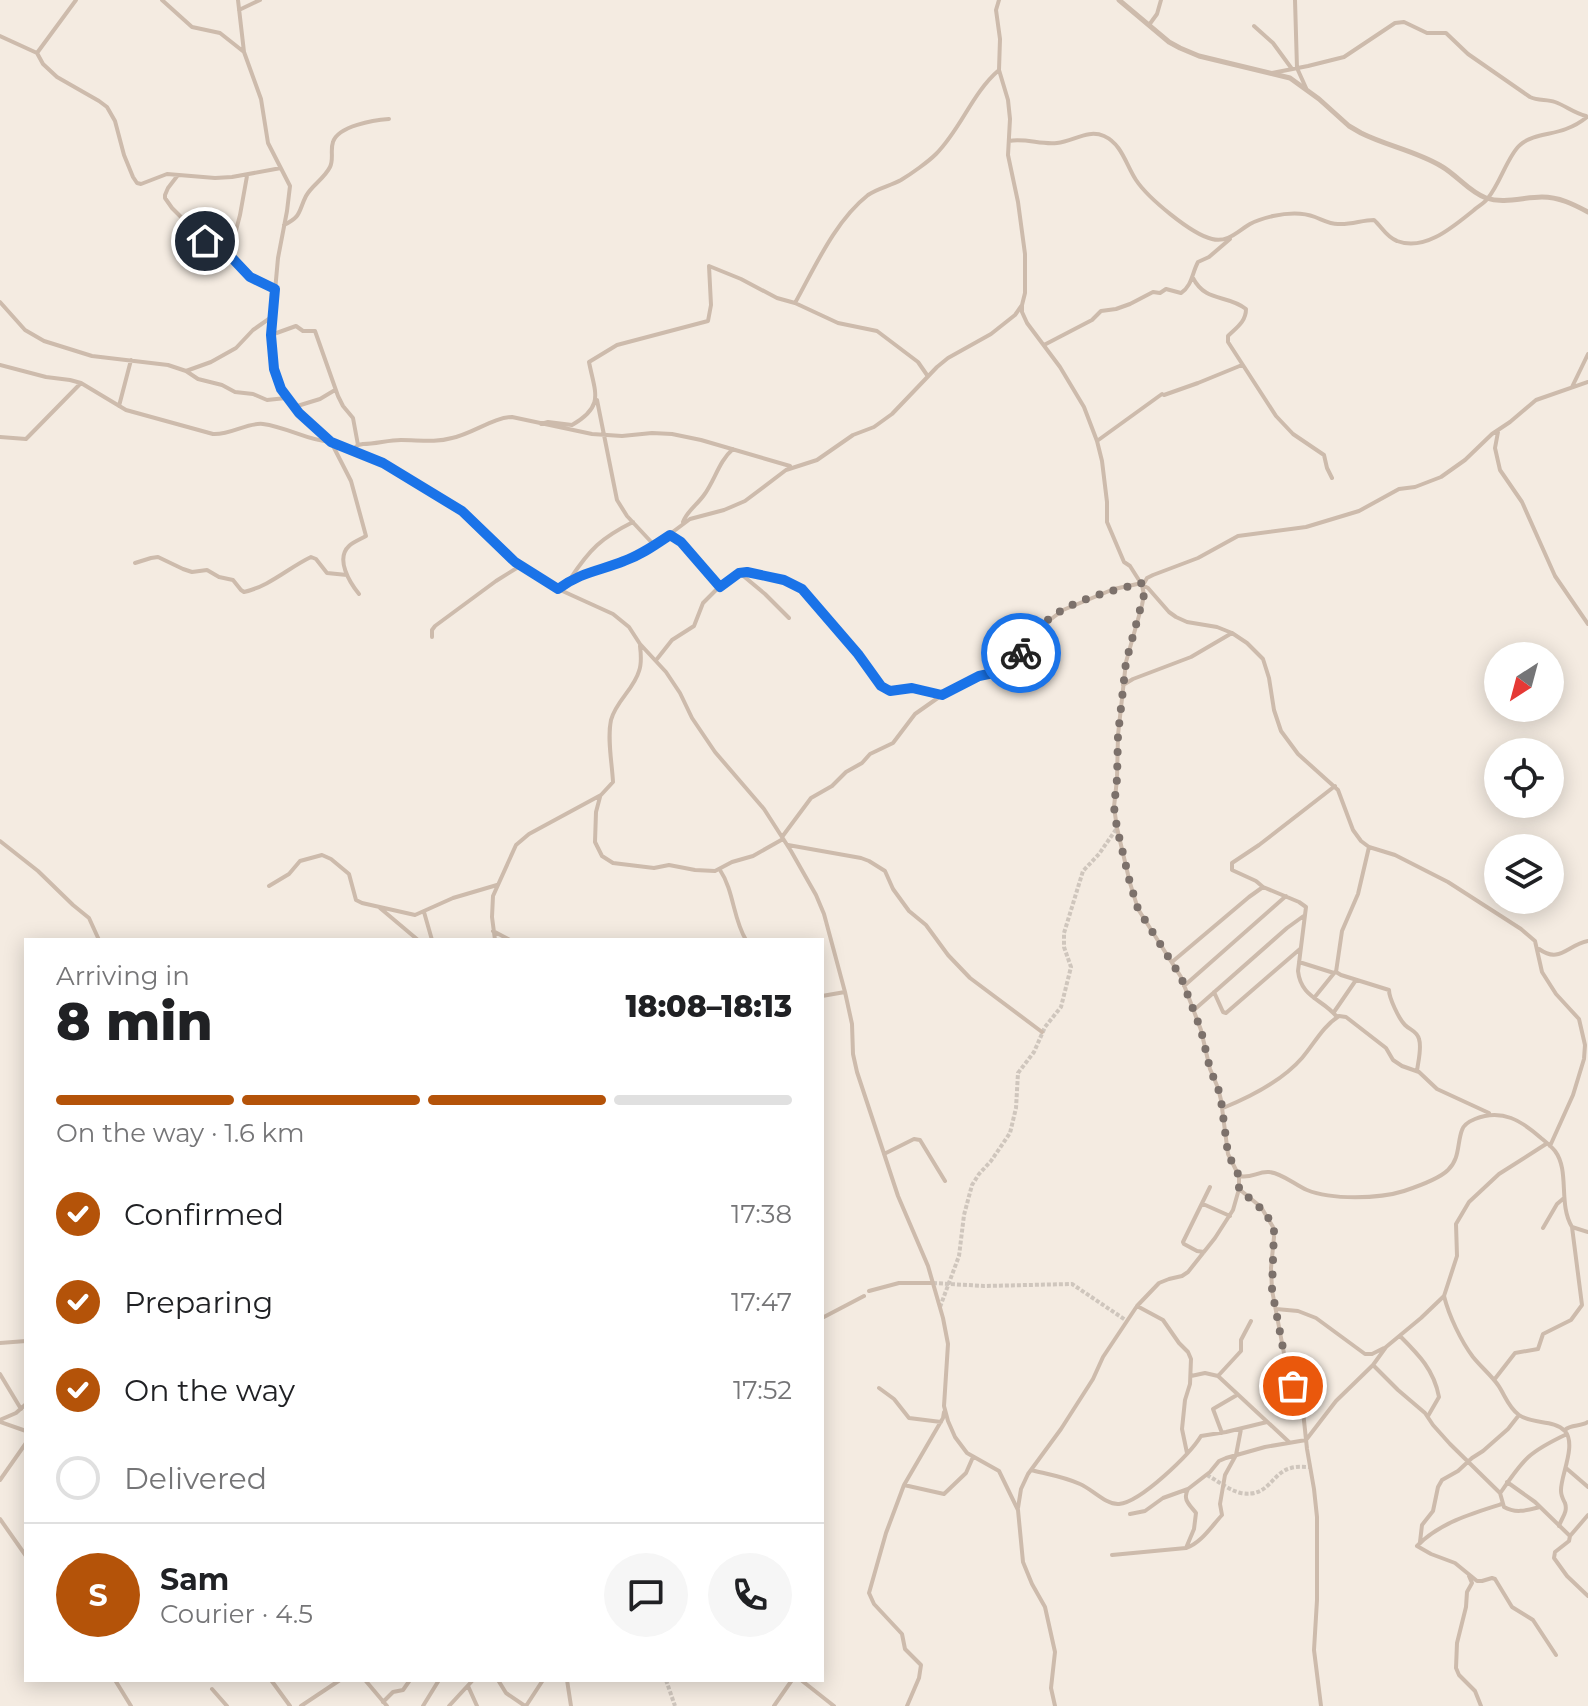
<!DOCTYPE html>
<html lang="en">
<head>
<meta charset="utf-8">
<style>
	:root { --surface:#fff; --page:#f6f6f6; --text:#202124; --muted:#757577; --line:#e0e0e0; --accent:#b45309 }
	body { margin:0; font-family:Montserrat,sans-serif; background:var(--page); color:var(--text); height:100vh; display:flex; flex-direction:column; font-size:30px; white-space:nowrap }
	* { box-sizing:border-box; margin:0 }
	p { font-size:26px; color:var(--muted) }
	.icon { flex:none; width:44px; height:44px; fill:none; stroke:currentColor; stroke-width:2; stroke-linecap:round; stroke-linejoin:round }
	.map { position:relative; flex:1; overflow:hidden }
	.panel { position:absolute; left:24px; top:938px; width:800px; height:744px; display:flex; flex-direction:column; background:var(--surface); border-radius:0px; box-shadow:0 4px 20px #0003 }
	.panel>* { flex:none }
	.needle { width:52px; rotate:216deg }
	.controls { position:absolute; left:1484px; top:642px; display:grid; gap:16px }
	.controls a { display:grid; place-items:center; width:80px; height:80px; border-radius:50%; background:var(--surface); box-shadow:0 4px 20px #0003; font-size:40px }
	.pin { position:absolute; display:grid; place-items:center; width:68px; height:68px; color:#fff; margin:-34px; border:4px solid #fff; border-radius:50%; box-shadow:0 2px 8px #0007 }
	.courier { position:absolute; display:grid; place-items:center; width:80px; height:80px; margin:-40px; border:6px solid #1a73e8; border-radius:50%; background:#fff; color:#222; box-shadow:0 2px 10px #0007 }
	.overview em { font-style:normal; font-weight:800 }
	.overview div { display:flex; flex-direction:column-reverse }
	.overview { display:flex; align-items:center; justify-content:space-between; height:136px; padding:0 32px }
	h1 { font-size:52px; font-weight:800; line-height:60px }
	.bar { display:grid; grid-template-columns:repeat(4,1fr); gap:12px 8px; align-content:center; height:96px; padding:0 32px }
	.bar i { height:10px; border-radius:6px; background:var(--line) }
	.bar .current { background:var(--accent) }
	.bar p { grid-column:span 4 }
	.line { display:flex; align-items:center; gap:20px; padding:0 32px; border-top:2px solid var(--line) }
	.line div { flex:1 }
	.round { display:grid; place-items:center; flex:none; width:84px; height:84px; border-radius:42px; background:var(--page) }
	ol { padding:0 32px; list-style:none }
	li { display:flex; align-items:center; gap:24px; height:88px }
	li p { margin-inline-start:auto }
	li .icon { padding:8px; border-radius:50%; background:var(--accent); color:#fff; stroke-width:4 }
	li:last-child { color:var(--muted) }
	li i { width:44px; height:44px; border:4px solid var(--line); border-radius:50% }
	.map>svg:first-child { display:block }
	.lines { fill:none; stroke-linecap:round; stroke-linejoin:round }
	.minor-tunnel { stroke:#cfc6bd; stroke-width:4; stroke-dasharray:4 2; stroke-linecap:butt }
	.minor { stroke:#cdbbac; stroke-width:4 }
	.tertiary { stroke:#cdbbac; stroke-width:5 }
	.done { stroke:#7c716b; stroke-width:8; stroke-dasharray:0 14.4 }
	.route { stroke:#1a73e8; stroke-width:10 }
</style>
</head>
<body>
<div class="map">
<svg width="1588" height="1706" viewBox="0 0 1588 1706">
	<rect width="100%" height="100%" fill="#f4ebe1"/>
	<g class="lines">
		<path class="minor-tunnel" d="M933,1283L984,1286L1072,1284L1127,1321
			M940,1307L959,1256L964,1215L972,1185L979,1174L991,1161L1010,1133L1016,1108L1018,1073L1034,1052L1045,1027L1061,1007L1071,967L1064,947V933L1083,871L1099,854L1117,828
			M1207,1475C1218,1481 1228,1490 1241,1493C1269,1498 1271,1473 1291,1468C1297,1466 1305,1467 1310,1467
			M666,1680L675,1706"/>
		<path class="minor" d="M162,0L192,27L220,33L244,52
			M238,0L244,52L261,99L268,143L290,186L287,211L278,258L271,335L274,369L281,389L299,413L331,442L383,463L449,503L472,520L515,562L526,570L558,589L613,614L629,627L640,644L666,672L680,693L692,718L715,752L764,809L791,851L816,895L824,914L845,992L852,1024L853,1054L857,1072L898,1196L928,1266L943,1318L948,1344L944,1406L948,1421L955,1437L967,1453L999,1471L1018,1510L1023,1562L1032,1584L1045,1607L1055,1652L1051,1688L1055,1706
			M1295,0L1297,68L1306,88
			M239,10L260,0
			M1149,25L1157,14L1161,0
			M1254,26L1273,43L1292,69
			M0,36L37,53L43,64L57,77L99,101L107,107L115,121L124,155L133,177L137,183L141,184L167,174L215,178L232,177L281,168
			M37,53L76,0
			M1272,73L1308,66L1344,57L1395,23L1404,22L1427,33H1446L1468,54L1530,97C1538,101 1547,99 1555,102C1566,106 1574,113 1586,116
			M1009,141C1026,138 1041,145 1057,143C1074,141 1088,129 1104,136C1122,144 1126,165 1136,180C1148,198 1191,234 1212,239C1228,243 1238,231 1250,224C1257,220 1265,218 1273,216C1287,213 1302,212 1315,217C1323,220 1330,224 1338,224C1351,225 1362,220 1374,220C1382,227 1386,237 1397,241C1425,252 1454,226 1474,210C1478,206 1485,203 1488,198C1500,184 1508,155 1520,145C1532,134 1551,135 1566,129C1574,126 1581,122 1587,117
			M178,175L168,188L165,195V198L172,208L188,224L200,233L208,244L233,259L250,277L275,289
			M284,225C302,216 298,212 306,196C312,185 324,179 330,167C334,159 330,150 333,142C338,126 374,120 389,119
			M229,257L240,215L247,176
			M1193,278C1206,303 1227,294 1246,309C1246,322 1236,328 1228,336V342L1276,416L1293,434L1324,455L1327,468L1332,478
			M0,302L25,330L44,341L92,356L168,365L186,371L198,379L222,385L235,392L253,394L267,400L286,398
			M795,303C815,267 835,221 868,195C878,188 890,186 901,180C911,174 928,162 936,154C961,129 972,93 999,70
			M1022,305V312L1027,323L1060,367L1084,407L1097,441L1102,461L1107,502V522L1124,562L1130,566L1142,585L1144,595L1142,605L1126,662L1118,735L1117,779L1114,807L1117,828L1130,883L1138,909L1181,977L1201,1030L1210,1069L1218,1088L1221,1100L1228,1154L1239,1176C1251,1179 1258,1171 1269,1172C1282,1173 1295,1185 1307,1190C1331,1200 1379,1199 1404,1191C1416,1187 1439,1179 1448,1170C1460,1159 1457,1143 1462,1130C1464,1124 1470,1121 1475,1119C1502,1108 1522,1121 1541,1138C1546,1142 1551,1146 1555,1151C1570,1171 1558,1204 1572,1227L1588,1232
			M271,335L296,326L303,331H315L338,396L343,406L353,418L358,445
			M1044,345L1092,320L1101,311L1116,309L1130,304L1153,292L1160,293L1166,289L1181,293C1192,286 1192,273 1198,262L1209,257L1230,239
			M0,365L46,377L70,380L81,383L126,410L213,434C231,435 248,422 263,424C287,427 308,441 331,442L351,481L366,536C361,539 353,542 349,546C335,559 350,583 359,594
			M186,371L211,362L236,348L253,330L273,316
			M1572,387L1588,354
			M1164,395L1198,383L1242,365
			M597,400L617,500L627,516L655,546
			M119,406L131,360
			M294,407L320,399L335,390
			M541,424L548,422L572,425C605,406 595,393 589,362L617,345L708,321L711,305L709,266L741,279L777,298L795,303L838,323L877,331L918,362L927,375
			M1498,432L1495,448L1500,470L1522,502L1555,576L1588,624
			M0,437L26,439L81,383
			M1097,441L1162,394
			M351,451L358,445L363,444C376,444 388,440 401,440C419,440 435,443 452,438C472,434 494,417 512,417L592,434L622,436L652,433L672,434L701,440L790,466
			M683,522C687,511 697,505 704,495C715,480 719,461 733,449
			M670,535L681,542L720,587
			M135,563L151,558L158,557L183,569L192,572L207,570L219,577L233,580L241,590L244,592C270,586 288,568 311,557L316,559L327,573L347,575
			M741,574L765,594L789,618
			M570,579C590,549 601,538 633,522
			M1142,585L1148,588L1169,612L1176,617L1187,622L1217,627L1232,633L1247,643L1263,659L1269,678L1274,710L1281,731L1298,754L1338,790L1353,830L1361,841L1369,847L1395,855L1448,882L1521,929L1535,941L1542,972L1556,994L1579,1019L1585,1045L1584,1059L1573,1095L1550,1146
			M1143,585L1147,578L1153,575L1198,558L1238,536L1306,527L1359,511L1399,489L1415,487L1441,477L1465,460L1492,434L1510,422L1536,400L1588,382
			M558,589L580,575L626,561L650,549L690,519L724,510L745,501L786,470L817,460L853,435L874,427L892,414L937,367L948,358L991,334L1015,315L1022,305L1025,293V254L1018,202L1008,155L1010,119L1008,100L999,70L1000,39L996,10L999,0
			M432,637V630L435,626L496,581L520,566
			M657,659L672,640L694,626L703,603L718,588L739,573L747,572L784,580L806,593L858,654L874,678L885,689L898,691L912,688L942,695
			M1123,685L1133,679L1191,657L1232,633
			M600,797L596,812L595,842L602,856L613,863L654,868L669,865L695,870L715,871L732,862L753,856L783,839
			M782,837L811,798L832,786L846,772L862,763L870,754L893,743L915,714L942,695L979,676L1003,671L1012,666L1038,629L1063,610L1114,589L1142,583
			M0,841L38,871L73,905L89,918L99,940
			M788,845L861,858L869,861L885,871L893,889L909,911L926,925L948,955L970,978L1042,1032
			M1369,847L1358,894L1342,931L1336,972L1341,975L1389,990C1389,998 1399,1019 1405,1025C1410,1030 1417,1031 1419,1039C1422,1048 1418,1062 1417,1071
			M720,870C734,891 733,919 746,940
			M269,886L289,874L300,861L322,855L331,859L349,874L356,900L362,903L415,915L453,898L497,885
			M1263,887L1256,881L1232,870V863L1259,845L1335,786
			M380,908L418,940
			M424,912L432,940
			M493,931L510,940
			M495,940L492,917L493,896L516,845L529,834L601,795L613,782C612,762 607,739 611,720C616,701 634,689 639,671C642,663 641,654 640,646
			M1539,949C1560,964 1567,945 1588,941
			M1172,962L1249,897L1263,887L1299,902L1306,907L1298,971C1301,998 1323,999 1337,1017
			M1299,962L1334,973
			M1184,986L1286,896
			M1214,992L1223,1012L1226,1013L1300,949
			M822,996L845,992
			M1314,998L1335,972
			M1194,1010L1287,928L1305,915
			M1334,1012L1356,980
			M1223,1108C1250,1097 1282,1081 1302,1058C1314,1044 1323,1026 1339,1016L1346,1017L1386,1048L1393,1060L1402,1066L1419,1072L1437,1089L1489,1113
			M884,1154L914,1139L920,1140L945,1181
			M1239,1189L1261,1207L1273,1227L1274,1237L1271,1268L1272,1290L1286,1364L1303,1411L1307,1449L1314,1489L1317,1517V1600L1314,1650L1321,1706
			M1203,1204L1230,1216
			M1543,1228L1557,1204L1564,1198
			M1204,1252L1197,1251L1184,1244L1183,1242L1210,1187
			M869,1291L899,1283H933
			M1444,1296C1449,1316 1461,1341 1473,1357C1481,1367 1491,1375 1498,1385C1505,1395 1508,1407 1519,1415C1533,1425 1553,1419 1565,1431C1577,1445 1560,1477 1561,1491C1561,1496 1563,1499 1565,1503C1568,1512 1562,1517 1559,1526
			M1137,1306L1163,1320L1179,1343L1188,1352L1191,1359L1190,1384L1185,1400L1182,1429L1187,1453
			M1276,1309L1298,1311L1316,1318L1365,1354H1372L1384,1348
			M822,1318L864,1296
			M1400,1336C1419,1355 1434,1370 1439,1397L1428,1416
			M0,1343L26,1341
			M1373,1365L1398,1390L1425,1413L1433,1425L1450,1444L1500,1493L1504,1507C1516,1514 1528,1510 1540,1507
			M0,1374L21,1409
			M1191,1376L1205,1373L1218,1376L1289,1442
			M1218,1376L1241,1351V1340L1251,1321
			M1494,1380L1515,1353L1538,1349L1543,1334L1571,1320L1582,1305L1572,1227
			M879,1388L894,1399L909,1418L941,1422
			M0,1420L16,1413L26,1404
			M0,1422L26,1431
			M1565,1430C1571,1424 1581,1427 1588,1422
			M1222,1433L1213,1409L1237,1395
			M1566,1468L1588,1487
			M1031,1470C1047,1474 1065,1477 1080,1484C1092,1489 1106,1505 1119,1504C1141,1502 1190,1454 1201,1436L1226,1432L1267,1422
			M0,1480L26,1443
			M1507,1482L1535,1502L1570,1536L1569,1541L1555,1552L1554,1558L1567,1576L1588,1596
			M904,1485L944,1494L966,1473L973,1457
			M1501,1492C1524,1458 1529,1452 1567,1434
			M1502,1504C1473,1513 1439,1523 1417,1546L1431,1554L1455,1563L1477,1581H1482L1492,1578L1495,1579L1512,1607L1533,1620L1556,1655
			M1018,1508L1021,1489L1028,1474L1061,1429L1093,1379L1103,1357L1137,1306L1159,1283L1169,1279L1182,1276L1188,1272L1215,1238L1233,1210L1239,1189V1176
			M1130,1514L1145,1511L1163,1498L1188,1489L1210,1472L1219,1461L1226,1458L1265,1447L1306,1440L1336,1401L1373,1365L1386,1347L1421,1318L1444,1296L1457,1256L1456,1224L1469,1202L1499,1174L1546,1144
			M0,1519L26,1556
			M1570,1536L1588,1515
			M1420,1542L1422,1525L1433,1511L1438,1487L1442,1480L1458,1471L1472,1458L1483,1451L1508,1429L1519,1415
			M1186,1548L1194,1529L1196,1513C1190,1505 1182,1500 1188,1489
			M1112,1555L1186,1548C1201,1543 1211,1527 1222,1515L1220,1504L1225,1475L1236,1455L1241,1429
			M1469,1576L1472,1583L1467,1592L1466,1607L1457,1643L1456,1668L1459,1675L1475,1691L1481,1706
			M115,1680L131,1706
			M271,1680L290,1706
			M365,1680L387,1706
			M498,1680L506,1693L525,1706
			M567,1680L571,1706
			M801,1680L834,1706
			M468,1686L477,1706
			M212,1689L227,1706
			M383,1702L393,1692L403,1690L410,1680
			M301,1706L340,1680
			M423,1706L439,1680
			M449,1706L473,1680
			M526,1706L543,1680
			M774,1706L792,1680
			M907,1706L919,1678L921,1665L905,1649L902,1634L874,1604L869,1593L886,1533L904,1485L943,1418L944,1412"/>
		<path class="tertiary" d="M1119,0L1169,42L1180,48L1199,56L1290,78L1319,99L1349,126L1361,133C1387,146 1416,151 1441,166C1457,175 1469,192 1486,198C1504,204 1524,197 1542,197C1559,197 1573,204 1588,212"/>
	</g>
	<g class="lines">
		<path class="done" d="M1021,653C1026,646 1030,638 1035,632C1062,601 1105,593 1142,583L1144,595L1126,662L1118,735L1117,779L1114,807L1117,828L1130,883L1138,909L1181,977L1201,1030L1210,1069L1218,1088L1221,1100L1228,1154L1239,1176V1189L1266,1213L1274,1230L1272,1290L1286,1364L1293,1386"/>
		<path class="route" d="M205,241L233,259L250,277L275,289L271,335L274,369L281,389L299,413L331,442L383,463L462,511L515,562L558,589C581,572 599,571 624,561C641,555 655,545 670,535L681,542L720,587L739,573L747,572L784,580L802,589L858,654L881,686L890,691L912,688L942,695L979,676L1003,671L1012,666L1021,653"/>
	</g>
</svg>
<div class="controls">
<a><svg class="needle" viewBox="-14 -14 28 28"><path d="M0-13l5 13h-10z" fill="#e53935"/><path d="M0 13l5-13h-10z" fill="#757577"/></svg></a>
<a><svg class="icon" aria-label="locate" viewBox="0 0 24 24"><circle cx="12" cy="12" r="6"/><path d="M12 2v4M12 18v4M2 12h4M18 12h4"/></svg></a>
<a><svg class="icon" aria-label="layers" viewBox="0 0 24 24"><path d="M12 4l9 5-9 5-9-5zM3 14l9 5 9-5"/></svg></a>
</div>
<div class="pin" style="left:1293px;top:1386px;background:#ea580c"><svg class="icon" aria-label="bag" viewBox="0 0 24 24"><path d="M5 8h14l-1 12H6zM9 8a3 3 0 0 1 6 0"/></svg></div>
<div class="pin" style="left:205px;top:241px;background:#1f2937"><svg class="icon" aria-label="home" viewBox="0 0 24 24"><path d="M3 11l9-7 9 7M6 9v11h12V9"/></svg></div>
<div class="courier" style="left:1021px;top:653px"><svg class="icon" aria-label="bike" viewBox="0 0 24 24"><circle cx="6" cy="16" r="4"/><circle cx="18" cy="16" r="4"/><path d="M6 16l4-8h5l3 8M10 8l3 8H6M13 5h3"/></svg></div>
<section class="panel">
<div class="overview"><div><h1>8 min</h1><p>Arriving in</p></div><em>18:08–18:13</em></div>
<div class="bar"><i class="current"></i><i class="current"></i><i class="current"></i><i></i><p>On the way · 1.6 km</p></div>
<ol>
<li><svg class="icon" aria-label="check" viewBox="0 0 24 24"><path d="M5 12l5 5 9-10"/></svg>Confirmed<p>17:38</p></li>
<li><svg class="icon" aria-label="check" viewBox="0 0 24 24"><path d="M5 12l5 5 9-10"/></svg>Preparing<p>17:47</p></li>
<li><svg class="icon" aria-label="check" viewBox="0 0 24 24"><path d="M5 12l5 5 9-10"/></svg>On the way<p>17:52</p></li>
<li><i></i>Delivered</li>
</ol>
<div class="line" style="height:144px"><b class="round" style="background:var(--accent);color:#fff">S</b><div><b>Sam</b><p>Courier · 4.5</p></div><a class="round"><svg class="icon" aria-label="chat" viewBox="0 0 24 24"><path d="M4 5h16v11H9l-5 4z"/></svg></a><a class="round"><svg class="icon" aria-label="phone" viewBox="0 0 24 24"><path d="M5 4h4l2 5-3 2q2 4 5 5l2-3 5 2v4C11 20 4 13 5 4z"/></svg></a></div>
</section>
</div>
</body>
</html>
